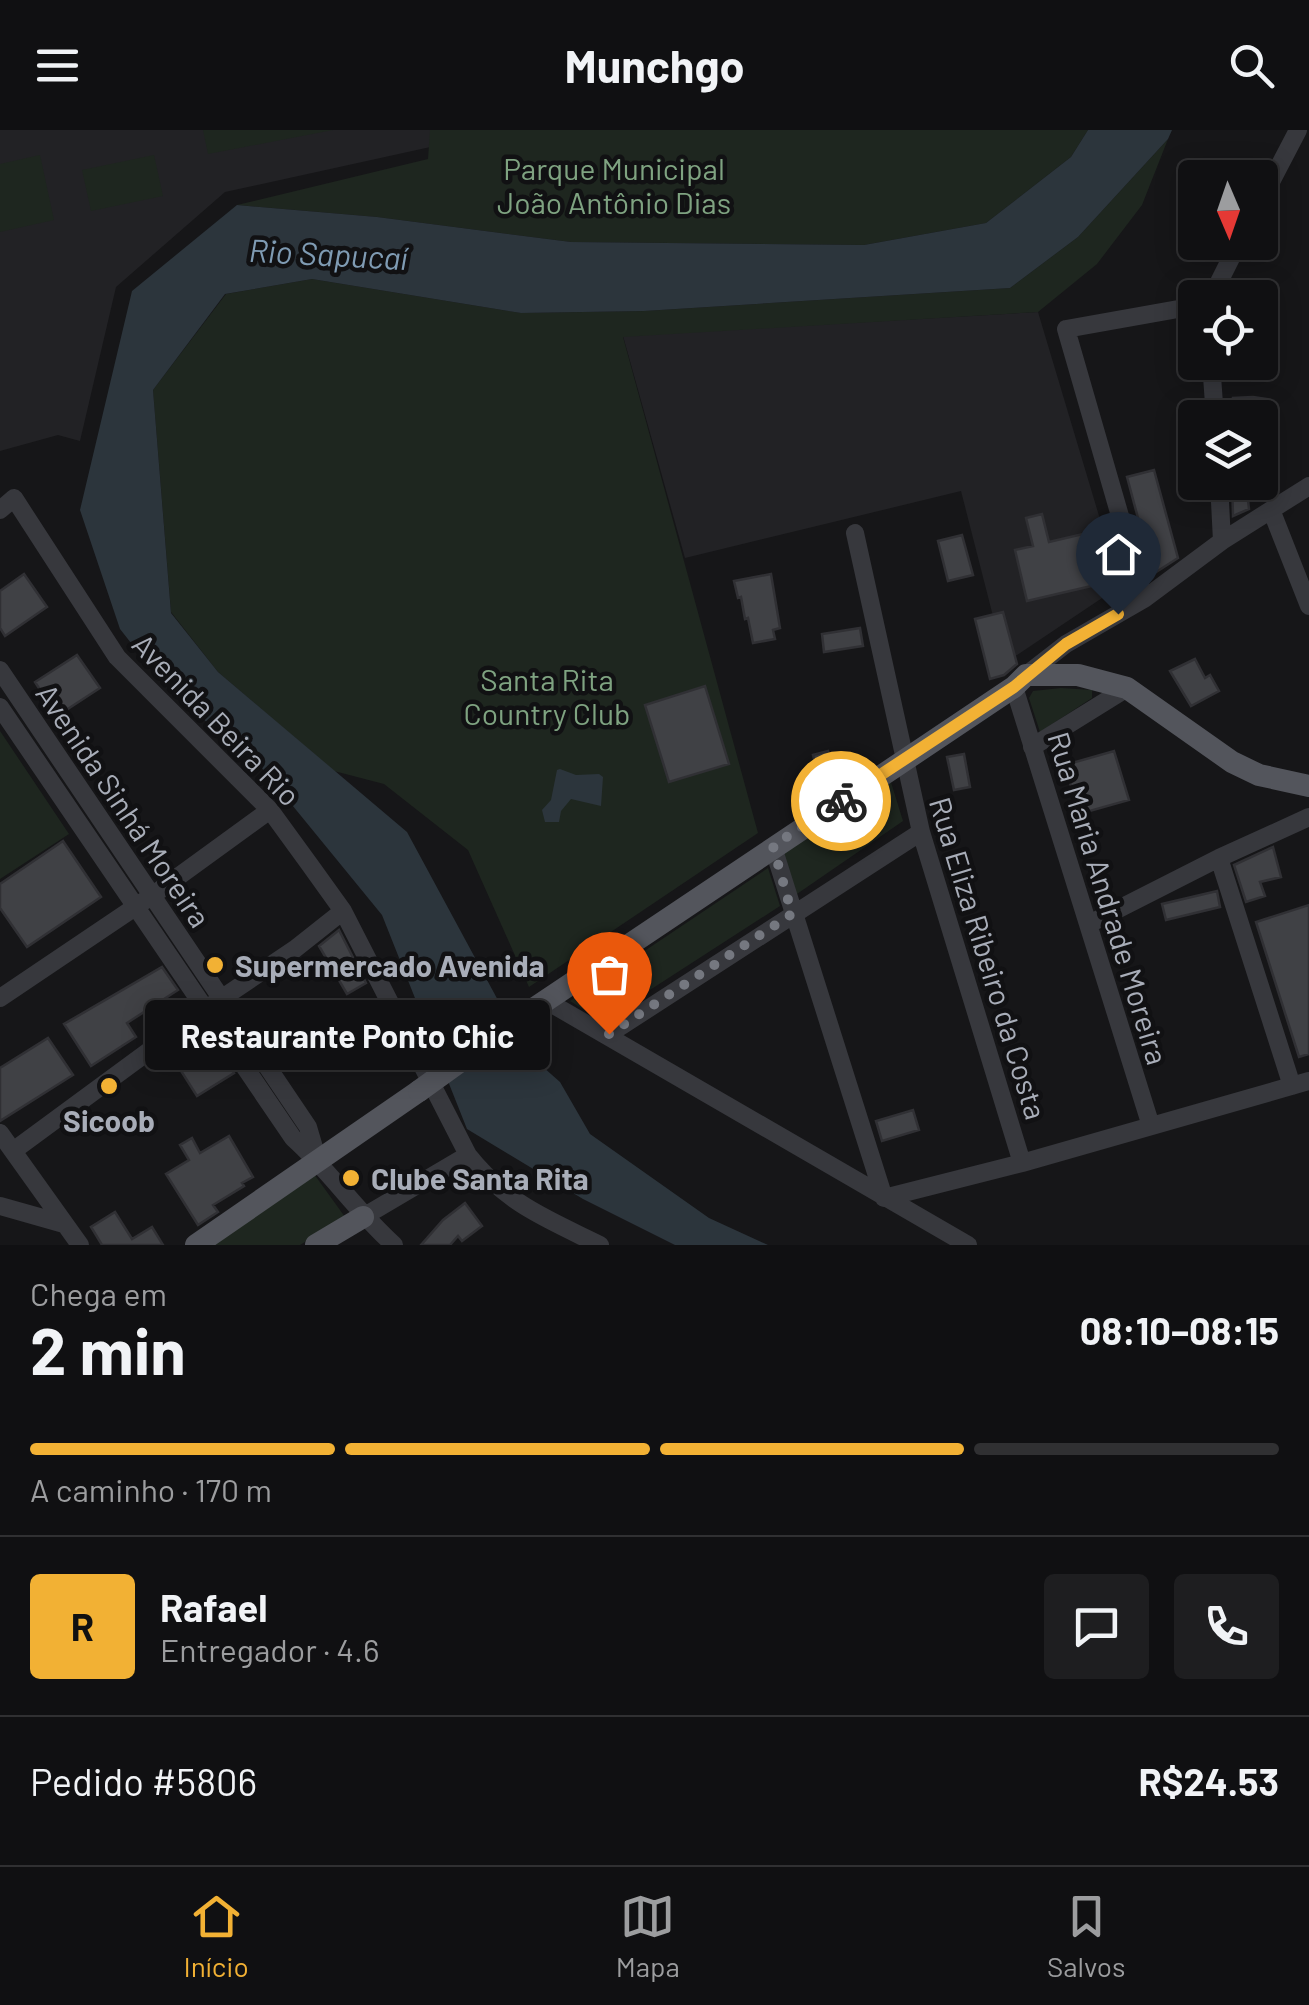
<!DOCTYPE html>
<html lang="pt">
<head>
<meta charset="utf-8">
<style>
	:root { --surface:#101012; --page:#1e1e20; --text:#f1f3f6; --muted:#9c9d9f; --line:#303032; --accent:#f2b134 }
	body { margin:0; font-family:Barlow,sans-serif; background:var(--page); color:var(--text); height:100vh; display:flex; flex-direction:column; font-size:38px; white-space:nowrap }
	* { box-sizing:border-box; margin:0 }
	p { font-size:32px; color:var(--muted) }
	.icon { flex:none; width:55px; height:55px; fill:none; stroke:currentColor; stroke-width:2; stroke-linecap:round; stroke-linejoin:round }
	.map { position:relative; height:1115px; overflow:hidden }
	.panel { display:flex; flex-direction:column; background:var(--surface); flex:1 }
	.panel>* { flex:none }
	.needle { width:65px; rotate:178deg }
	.buttons { position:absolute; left:1178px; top:30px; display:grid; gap:20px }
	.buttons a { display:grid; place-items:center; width:100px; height:100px; border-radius:10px; background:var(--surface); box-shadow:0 5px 25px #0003,0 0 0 2px var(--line); font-size:50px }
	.pin { position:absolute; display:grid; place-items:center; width:85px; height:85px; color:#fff; margin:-102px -42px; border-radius:50% 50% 50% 0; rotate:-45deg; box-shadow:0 0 10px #0007 }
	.pin .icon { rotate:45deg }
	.courier { position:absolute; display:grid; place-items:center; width:100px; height:100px; margin:-50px; border:8px solid #f2b134; border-radius:50%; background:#fff; color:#222; box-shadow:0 2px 12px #0007 }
	.bubble { position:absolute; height:70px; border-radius:10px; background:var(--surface); box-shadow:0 5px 25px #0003,0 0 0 2px var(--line); font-size:32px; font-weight:700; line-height:70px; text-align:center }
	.headline em { font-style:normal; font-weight:700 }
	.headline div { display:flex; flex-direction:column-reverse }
	.headline { display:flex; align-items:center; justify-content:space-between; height:170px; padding:0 30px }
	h1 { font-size:65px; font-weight:700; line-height:75px }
	.bar { display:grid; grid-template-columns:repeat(4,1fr); gap:15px 10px; align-content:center; height:120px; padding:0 30px }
	.bar i { height:12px; border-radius:8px; background:var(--line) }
	.bar .active { background:var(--accent) }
	.bar p { grid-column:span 4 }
	.line { display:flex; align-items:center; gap:25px; padding:0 30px; border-top:2px solid var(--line) }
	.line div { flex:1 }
	.round { display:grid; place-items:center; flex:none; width:105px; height:105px; border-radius:10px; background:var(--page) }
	header { display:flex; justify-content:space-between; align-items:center; height:130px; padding:0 30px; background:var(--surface); font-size:45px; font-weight:700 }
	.dock { display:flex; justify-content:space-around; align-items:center; height:140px; border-top:2px solid var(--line); background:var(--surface); font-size:28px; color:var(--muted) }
	.dock a { display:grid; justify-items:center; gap:5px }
	.dock .active { color:var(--accent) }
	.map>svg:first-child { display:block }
	.built { fill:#222225 }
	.green { fill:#1e261f }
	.water { fill:#2c353c }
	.building { fill:#404145; stroke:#303034; stroke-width:2.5 }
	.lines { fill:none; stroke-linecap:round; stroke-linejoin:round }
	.minor { stroke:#37383d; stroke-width:18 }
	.major { stroke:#53555c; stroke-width:22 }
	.major-bridge { stroke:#53555c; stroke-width:22 }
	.done { stroke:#757880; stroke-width:10; stroke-dasharray:0 18 }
	.route { stroke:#f2b134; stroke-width:12 }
	.poi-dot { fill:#f2b134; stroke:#111113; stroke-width:4 }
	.labels { text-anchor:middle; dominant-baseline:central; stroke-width:9; stroke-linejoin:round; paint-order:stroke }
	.park-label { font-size:30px; fill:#7fa381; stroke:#111113 }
	.street-label { font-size:30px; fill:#a8adb8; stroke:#111113 }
	.poi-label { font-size:30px; font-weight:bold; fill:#a8adb8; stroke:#111113; text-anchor:start }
	.water-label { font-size:32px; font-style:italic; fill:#7f9bb3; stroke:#111113 }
</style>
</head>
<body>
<header><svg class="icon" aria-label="menu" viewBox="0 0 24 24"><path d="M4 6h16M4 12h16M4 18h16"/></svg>Munchgo<svg class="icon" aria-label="search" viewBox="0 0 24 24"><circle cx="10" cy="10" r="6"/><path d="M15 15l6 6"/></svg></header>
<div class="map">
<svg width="1309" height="1115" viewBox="0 0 1309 1115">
	<rect width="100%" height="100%" fill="#161618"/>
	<path class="built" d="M0,0H484L485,5L225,62L116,157L80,311L58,305L0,321Z
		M1038,182L1120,456L1005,533L961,361L685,428L623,206Z"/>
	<path class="green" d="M203,0H333L208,24Z
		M430,0H1088L1071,27L986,93L864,115L571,112L377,87L237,75L428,29Z
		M1168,9L1142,75L1097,134L1038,182L623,207L758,703L529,857L468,720L384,654L334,641L218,542L171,482L153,260L226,164L312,149L521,183L644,181L1010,158L1078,107Z
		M40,25L54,90L0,102V34Z
		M154,25L163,66L91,81L82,40Z
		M1061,558L1092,560V568L1040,602L1029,568L1033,561Z
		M0,601L69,704L0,749Z
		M890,649L903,691L794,766L782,721Z
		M768,738L780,776L602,891L570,871Z
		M314,1044L345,1087L300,1115H210Z"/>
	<path class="water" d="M1088,0H1172L1168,9L1078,107L1010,158L644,181L521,183L312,149L225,164L153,260L171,483L218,542L407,702L526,922L560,952L590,1004L709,1088L768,1115H675L583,1069L467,999L382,785L261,637L168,560L120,499L80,380L132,161L237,75L377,87L571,112L864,115L986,93L1071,27Z
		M560,639L576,645L599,644L603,647L601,676L571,669L561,681L559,692H545L542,680L551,670L557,640Z"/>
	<path class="building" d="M1253,267L1267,269L1268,288H1234L1233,268Z
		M1154,340L1178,428L1153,444L1127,347Z
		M1232,352H1266V368L1248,370L1249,379L1233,386Z
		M1042,384L1049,412L1100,400L1113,451L1027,471L1015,420L1033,416L1026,388Z
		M962,405L973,445L948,451L938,411Z
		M24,444L47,477L5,506L0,498V461Z
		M771,444L780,498L773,500L775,509L753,513L748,488L745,489L741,467L738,468L734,451Z
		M1003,482L1017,534L1004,545L990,549L975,489Z
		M860,498L863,516L824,522L822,504Z
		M77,525L100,558L57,586L35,552Z
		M1195,529L1205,548L1210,545L1219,561L1191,576L1170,541Z
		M705,556L729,634L669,652L645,575Z
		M828,621L838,657L822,663L813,625Z
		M1114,621L1129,670L1079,684L1065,635Z
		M964,624L970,657L954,660L947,627Z
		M63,711L101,767L27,817L0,778V754Z
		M1273,717L1281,747L1260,752L1265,766L1246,772L1234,735Z
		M1217,761L1220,777L1166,790L1162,774Z
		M1309,775V924L1299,927L1256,792Z
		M339,800L366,853L347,864L319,816Z
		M162,837L178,860L127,893L136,907L91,936L64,894Z
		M209,906L234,943L197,966L169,922L182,914L187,921Z
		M48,908L73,945L0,991V938Z
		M913,980L919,1000L882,1011L876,991Z
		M229,1006L253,1047L242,1053L244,1056L213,1075L218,1082L198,1095L166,1044L189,1030L180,1015L192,1008L200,1023Z
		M465,1073L482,1096L462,1111L458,1106L450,1115H421L443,1090Z
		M115,1082L132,1109L152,1097L163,1115H102L91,1097Z"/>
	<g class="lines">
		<path class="minor" d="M1260,73L1298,0
			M1211,168L1239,112
			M1211,232L1215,288
			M1219,352L1222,411
			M0,380L14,368L117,527L270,680L310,735L343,781L468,1025C507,1074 545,1088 600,1115
			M1272,382L1309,476
			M855,403L921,702L1022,1033
			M1144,469L1066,199L1195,176
			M0,540L308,997L318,1031
			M1026,545L1066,514L1144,469L1222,411L1309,356
			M1014,557L1151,996
			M0,577L293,1008C330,1041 357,1082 394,1115
			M1032,617L1127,558
			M773,717L884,1068L1022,1033L1309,951
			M1219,728L1292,956
			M1089,794L1219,728L1309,687
			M0,868L153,765L270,680
			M545,870L968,1115
			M609,904L921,702
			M0,1003L80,1115
			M13,1021L206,879L295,819L343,781
			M0,1076L64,1094
			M363,1087L468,1025"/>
		<path class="major" d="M523,886L1014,557L1026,545H1078L1127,558L1232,632L1259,645L1309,656
			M196,1115L419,961
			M316,1115L363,1087"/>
		<path class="major-bridge" d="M419,961L523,886"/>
	</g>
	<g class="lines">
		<path class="done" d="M609,904L792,784L773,716L841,671"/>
		<path class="route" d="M841,671L1014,557L1066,514L1118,484"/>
	</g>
	<g class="poi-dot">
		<circle cx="215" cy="835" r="10"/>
		<circle cx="109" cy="956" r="10"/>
		<circle cx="351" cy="1048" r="10"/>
	</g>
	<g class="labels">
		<g class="park-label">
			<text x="614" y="38">Parque Municipal<tspan x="614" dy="34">João Antônio Dias</tspan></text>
			<text x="547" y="549">Santa Rita<tspan x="547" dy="34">Country Club</tspan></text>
		</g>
		<g class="street-label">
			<text transform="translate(217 589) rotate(46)">Avenida Beira Rio</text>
			<text transform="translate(124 675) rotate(56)">Avenida Sinhá Moreira</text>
			<text transform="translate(1109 768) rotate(73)">Rua Maria Andrade Moreira</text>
			<text transform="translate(989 828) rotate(73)">Rua Eliza Ribeiro da Costa</text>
		</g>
		<g class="poi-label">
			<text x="235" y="835">Supermercado Avenida</text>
			<text x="109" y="990" text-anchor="middle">Sicoob</text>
			<text x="371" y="1048">Clube Santa Rita</text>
		</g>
		<g class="water-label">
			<text transform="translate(328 123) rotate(3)">Rio Sapucaí</text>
		</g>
	</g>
</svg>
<div class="buttons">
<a><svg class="needle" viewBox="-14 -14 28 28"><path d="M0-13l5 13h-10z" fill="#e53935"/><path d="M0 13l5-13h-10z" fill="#9c9d9f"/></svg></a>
<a><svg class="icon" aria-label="locate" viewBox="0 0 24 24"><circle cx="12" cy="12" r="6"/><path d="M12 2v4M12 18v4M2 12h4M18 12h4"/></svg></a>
<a><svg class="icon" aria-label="layers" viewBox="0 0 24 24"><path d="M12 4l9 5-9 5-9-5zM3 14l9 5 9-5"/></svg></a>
</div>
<div class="pin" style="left:609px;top:904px;background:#ea580c"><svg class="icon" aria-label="bag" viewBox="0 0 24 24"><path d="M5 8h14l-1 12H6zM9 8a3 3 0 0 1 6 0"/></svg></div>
<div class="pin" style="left:1118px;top:484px;background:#1f2937"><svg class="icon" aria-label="home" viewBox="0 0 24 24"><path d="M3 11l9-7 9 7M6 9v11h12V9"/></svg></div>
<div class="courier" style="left:841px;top:671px"><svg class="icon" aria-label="bike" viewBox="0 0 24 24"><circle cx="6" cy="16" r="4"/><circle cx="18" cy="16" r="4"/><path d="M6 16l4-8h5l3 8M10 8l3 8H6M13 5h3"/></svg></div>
<div class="bubble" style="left:145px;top:870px;width:405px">Restaurante Ponto Chic</div>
</div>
<section class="panel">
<div class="headline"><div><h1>2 min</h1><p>Chega em</p></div><em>08:10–08:15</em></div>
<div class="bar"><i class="active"></i><i class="active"></i><i class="active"></i><i></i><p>A caminho · 170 m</p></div>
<div class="line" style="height:180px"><b class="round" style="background:var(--accent);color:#111">R</b><div><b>Rafael</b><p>Entregador · 4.6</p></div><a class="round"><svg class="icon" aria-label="chat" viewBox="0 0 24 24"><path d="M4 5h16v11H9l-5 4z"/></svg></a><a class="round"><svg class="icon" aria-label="phone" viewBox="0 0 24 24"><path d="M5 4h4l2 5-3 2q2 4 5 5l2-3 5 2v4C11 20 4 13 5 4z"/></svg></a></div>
<div class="line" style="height:130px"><div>Pedido #5806</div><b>R$24.53</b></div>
</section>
<nav class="dock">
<a class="active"><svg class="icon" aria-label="home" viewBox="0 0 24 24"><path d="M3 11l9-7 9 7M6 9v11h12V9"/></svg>Início</a>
<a><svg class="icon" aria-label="map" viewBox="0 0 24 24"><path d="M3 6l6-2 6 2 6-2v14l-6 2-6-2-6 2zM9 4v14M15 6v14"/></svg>Mapa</a>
<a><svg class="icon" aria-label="saved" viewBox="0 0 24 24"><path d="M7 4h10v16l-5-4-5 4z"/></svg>Salvos</a>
</nav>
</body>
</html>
